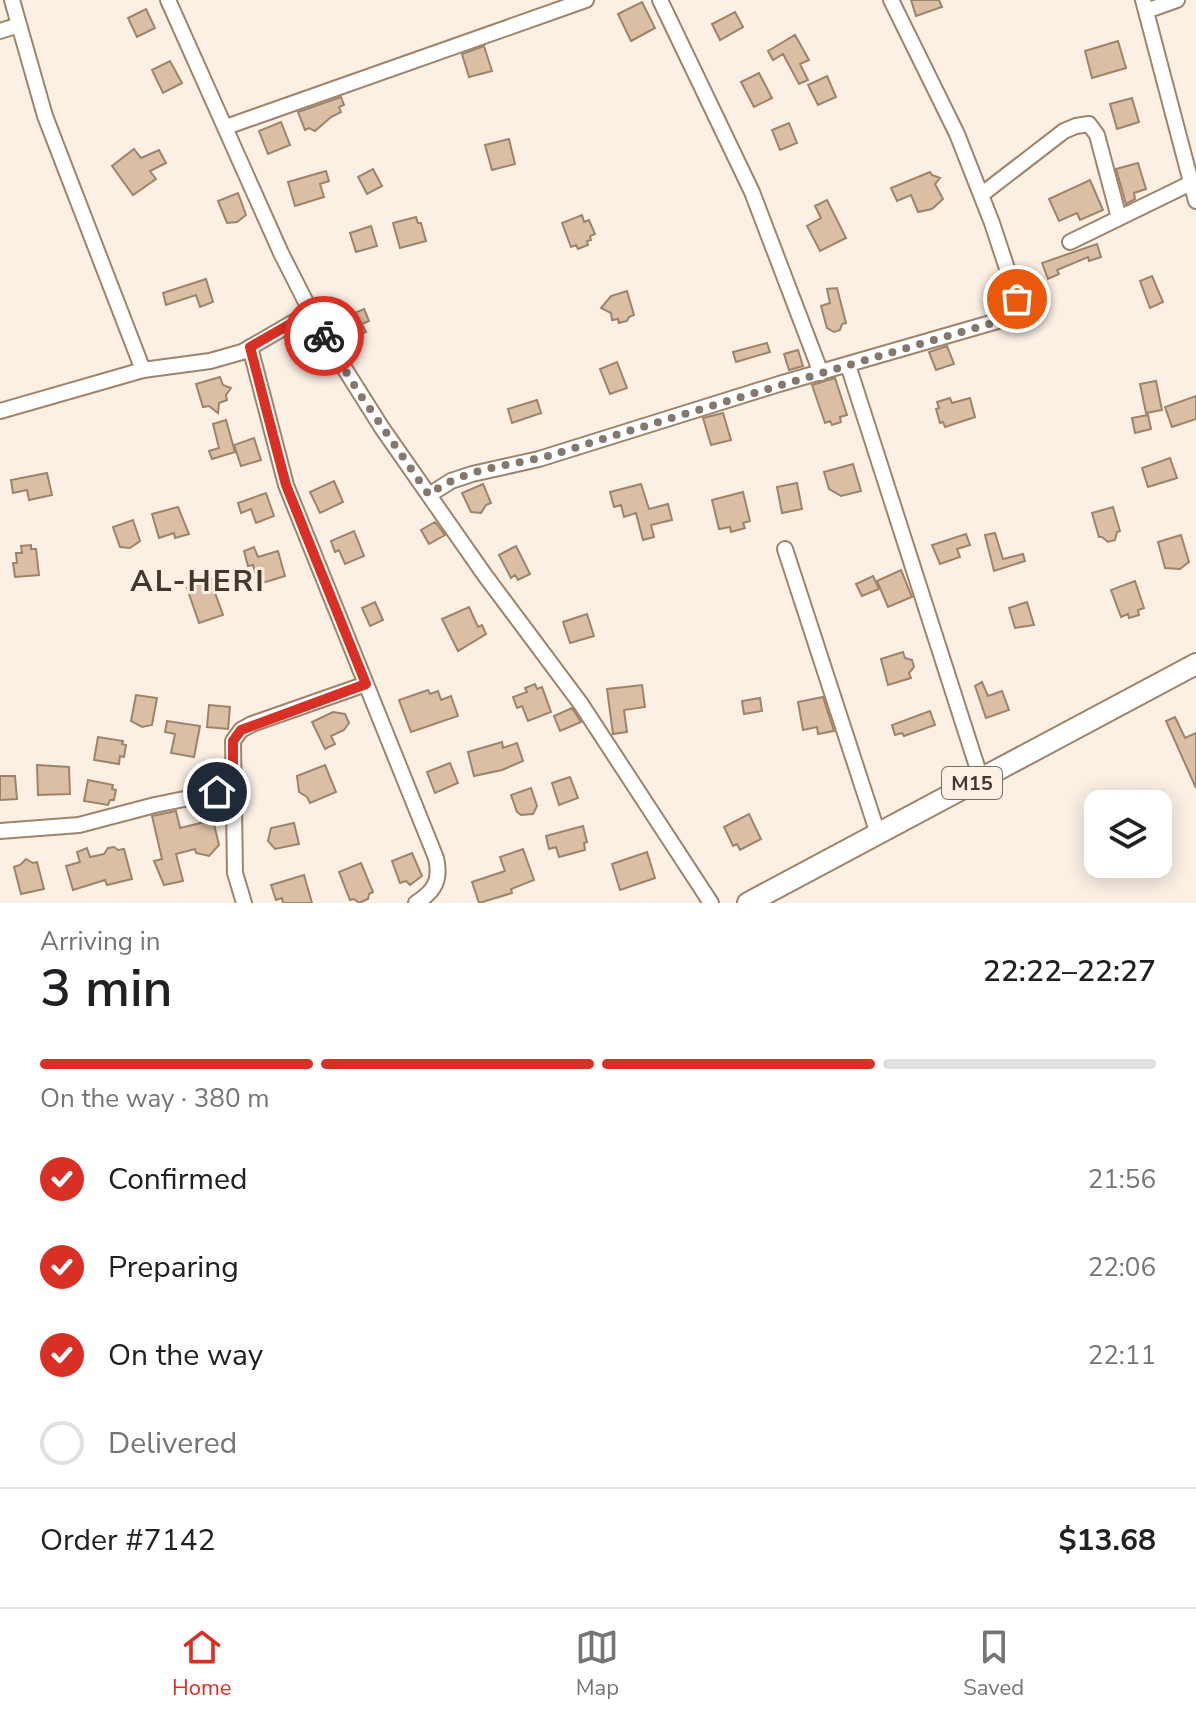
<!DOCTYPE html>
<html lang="en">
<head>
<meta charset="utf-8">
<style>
	:root { --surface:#fff; --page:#f6f6f6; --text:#202124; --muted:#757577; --line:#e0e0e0; --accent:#d93025 }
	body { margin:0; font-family:"Nunito Sans",sans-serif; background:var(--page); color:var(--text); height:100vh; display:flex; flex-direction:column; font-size:30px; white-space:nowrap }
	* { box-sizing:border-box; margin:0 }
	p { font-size:26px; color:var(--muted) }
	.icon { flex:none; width:44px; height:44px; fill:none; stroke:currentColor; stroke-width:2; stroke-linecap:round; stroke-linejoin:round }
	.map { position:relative; height:903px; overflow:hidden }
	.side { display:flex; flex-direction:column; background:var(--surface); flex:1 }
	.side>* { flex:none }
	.buttons { position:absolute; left:1084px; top:790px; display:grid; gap:16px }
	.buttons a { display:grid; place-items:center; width:88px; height:88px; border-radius:16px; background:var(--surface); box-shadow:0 4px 20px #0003; font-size:40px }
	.pin { position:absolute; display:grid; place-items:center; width:68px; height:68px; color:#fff; margin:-34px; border:4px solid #fff; border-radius:50%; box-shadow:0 2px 8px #0007 }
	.courier { position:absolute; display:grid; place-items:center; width:80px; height:80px; margin:-40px; border:6px solid #d93025; border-radius:50%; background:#fff; color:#222; box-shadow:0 2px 10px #0007 }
	.headline em { font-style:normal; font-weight:600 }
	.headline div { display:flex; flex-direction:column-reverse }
	.headline { display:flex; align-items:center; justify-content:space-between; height:136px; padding:0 40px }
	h1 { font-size:52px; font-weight:600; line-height:60px }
	.bar { display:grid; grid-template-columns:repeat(4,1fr); gap:12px 8px; align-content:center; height:96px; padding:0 40px }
	.bar i { height:10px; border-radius:6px; background:var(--line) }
	.bar .current { background:var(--accent) }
	.bar p { grid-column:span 4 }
	.line { display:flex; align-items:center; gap:20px; padding:0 40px; border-top:2px solid var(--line) }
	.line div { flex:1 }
	ol { padding:0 40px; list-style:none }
	li { display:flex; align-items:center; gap:24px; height:88px }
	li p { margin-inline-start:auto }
	li .icon { padding:8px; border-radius:50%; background:var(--accent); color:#fff; stroke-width:4 }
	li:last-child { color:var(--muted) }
	li i { width:44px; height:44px; border:4px solid var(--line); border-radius:50% }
	.tabs { display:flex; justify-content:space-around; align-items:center; height:112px; border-top:2px solid var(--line); background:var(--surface); font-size:22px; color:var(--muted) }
	.tabs a { display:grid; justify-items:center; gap:4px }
	.tabs .current { color:var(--accent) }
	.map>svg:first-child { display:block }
	.building { fill:#dbbfa5; stroke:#9d836a; stroke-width:2 }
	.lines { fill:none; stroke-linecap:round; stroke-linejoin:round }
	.minor-casing { stroke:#9e846b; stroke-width:18 }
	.highway-casing { stroke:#9e846b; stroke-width:24 }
	.minor { stroke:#fff; stroke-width:14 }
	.highway { stroke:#fff; stroke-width:20 }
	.done { stroke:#84786e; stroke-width:8; stroke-dasharray:0 14.4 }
	.route { stroke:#d93025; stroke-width:10 }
	.labels { text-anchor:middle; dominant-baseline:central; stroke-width:6; stroke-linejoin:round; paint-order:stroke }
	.shield { fill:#fcf0e5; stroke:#7b6f65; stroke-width:2 }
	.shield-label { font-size:20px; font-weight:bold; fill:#44382e }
	.district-label { font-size:30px; font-weight:bold; letter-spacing:2px; fill:#44382e; stroke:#fcf0e5 }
</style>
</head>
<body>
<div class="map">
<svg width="1196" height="903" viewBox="0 0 1196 903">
	<rect width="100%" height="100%" fill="#fcf0e5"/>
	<path class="building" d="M911,0H939L942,7L916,16Z
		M642,2L655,28L631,41L618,14Z
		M146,9L155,28L137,37L128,18Z
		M735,12L743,27L720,40L712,24Z
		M795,35L809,60L800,64L808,80L799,84L783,54L773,60L768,51Z
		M1118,41L1126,68L1092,78L1085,51Z
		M484,46L492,71L469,77L462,54Z
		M170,61L182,83L163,93L152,70Z
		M759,73L772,98L754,107L741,82Z
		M827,76L836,97L818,105L808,85Z
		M341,97L344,105L339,107L341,112L331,117L315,131L309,128L305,130L298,112Z
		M1132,98L1139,122L1117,129L1110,104Z
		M281,122L290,145L268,154L259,131Z
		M789,123L797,143L780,150L772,130Z
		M509,139L515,164L492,170L485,145Z
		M134,149L141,158L159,150L166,163L150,171L156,179L133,195L112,166Z
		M1138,163L1146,189L1134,193L1135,199L1126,204L1116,169Z
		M373,169L382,186L367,194L358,177Z
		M326,171L329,181L320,184L324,197L295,206L288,182Z
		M930,172L932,175L940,178L935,184L943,199L932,209L918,212L911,195L897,201L891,188Z
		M1090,180L1103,210L1080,220L1077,213L1059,221L1049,199Z
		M238,193L246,215L237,222L227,223L218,201Z
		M827,200L846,238L820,251L807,226L821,218L815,206Z
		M582,215L584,222L589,220L595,234L590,236L591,240L587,241L588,245L578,249L576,245L571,247L562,223Z
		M416,217L418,223H421L426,241L400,248L393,223Z
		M371,226L377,246L356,252L350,233Z
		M1097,244L1101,257L1089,261L1088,257L1057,270L1059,274L1048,279L1042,263Z
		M1152,276L1163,302L1150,308L1140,281Z
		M206,279L213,302L200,307L196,295L166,305L163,293Z
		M837,288L846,323L842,324L840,330L834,332L827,328L821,306L830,303L827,289Z
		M627,291L634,315L629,317L627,321L619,323L618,319L612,320L611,313L601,308L611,296Z
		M364,309L369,321L362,324L366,332L349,339L341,319Z
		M767,343L770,352L736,362L733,352Z
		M947,346L954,364L936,370L929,352Z
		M798,350L803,366L789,370L784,354Z
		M617,362L627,388L610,394L600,369Z
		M220,377L223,385L231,388L226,395L227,400L219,403L218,413L209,406L203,407L196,384Z
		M835,378L847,415L840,417L841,422L832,425L830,421L825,423L812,385Z
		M1156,381L1162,410L1146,413L1140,384Z
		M1196,396V419L1172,427L1165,407Z
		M950,398L952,403L970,398L975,417L945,427L943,422L940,423L936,409L939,408L937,402Z
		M537,400L541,413L512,423L508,409Z
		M723,413L731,440L711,445L703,418Z
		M1148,415L1151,429L1135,433L1132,418Z
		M226,420L235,452L212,459L209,451L219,448L213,424Z
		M254,438L261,460L241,466L234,445Z
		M1170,458L1177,478L1148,487L1142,468Z
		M853,464L861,491L841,496L829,489L824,472Z
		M47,473L52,495L29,500L27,490L13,493L11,480Z
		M334,481L343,502L320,513L310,492Z
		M797,483L802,509L782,513L777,487Z
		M483,484L491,503L486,505L481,513L471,512L462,493Z
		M641,484L649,509L668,504L672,520L651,525L654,537L643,540L636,513L624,517L621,505L614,507L610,492Z
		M743,492L750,521L743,523L745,528L731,532L730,527L719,529L712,500Z
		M266,493L274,516L256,523L251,509L241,513L238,503Z
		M178,507L189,534L175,538L174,533L159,538L152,514Z
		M1113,507L1120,531L1117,532L1115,540L1108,542L1102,537H1099L1092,513Z
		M133,520L140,541L130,548L120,547L113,527Z
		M435,522L445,535L429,544L421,530Z
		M354,531L364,556L345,564L339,550L335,552L331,541Z
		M995,533L1003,559L1023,554L1025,561L994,571L985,535Z
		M966,534L970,545L957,549L960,557L940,564L932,545Z
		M1181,535L1189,562L1180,569L1165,568L1158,542Z
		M31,545V549H36L39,575L15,577L13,563H17L16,553H22L21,546Z
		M516,546L530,574L518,580L515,575L511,578L499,555Z
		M254,547L258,557L278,551L285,576L259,584L253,565L248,566L244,551Z
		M901,570L912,597L888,607L877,581Z
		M873,576L879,589L862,596L856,584Z
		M215,578L218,589L214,590L223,615L199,623L187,588Z
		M1135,581L1144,608L1138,610L1139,615L1129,618L1128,614L1121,617L1111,590Z
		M375,602L383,620L370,626L362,608Z
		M1027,602L1034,625L1015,628L1009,608Z
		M469,607L478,627L482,625L486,634L458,651L442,619Z
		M587,614L594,636L570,643L563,622Z
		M903,652L905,658L912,660L914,667L909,673L911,678L888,685L881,659Z
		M982,682L988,696L1002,691L1009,710L986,718L975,686Z
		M535,684L537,689L542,687L551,712L528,721L522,706L517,708L513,697L527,692L525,688Z
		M642,685L645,707L624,710L627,732L613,734L607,689Z
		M428,690L430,694L438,691L441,700L451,696L458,716L411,732L399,700Z
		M136,695L157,698L152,725L142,727L131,721Z
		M823,697L834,731L818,734L817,727L803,730L798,702Z
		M760,698L762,711L744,714L742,701Z
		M209,705L230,707L228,729L207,727Z
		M572,708L581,722L560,731L554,716Z
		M930,711L935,725L904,736L902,733L895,735L892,725Z
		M333,712L345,714L349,723L344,730L331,736L335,744L325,749L312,722Z
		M1175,717L1185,738L1196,733V788L1166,721Z
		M167,721L200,726L194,757L171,753L175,734L165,732Z
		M98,737L123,741L122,744L126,745L124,757L120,756L119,764L94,760Z
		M502,742L503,748L517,743L523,761L502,770L474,776L468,752Z
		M450,763L458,783L435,793L427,772Z
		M37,765L69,767L70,794L38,795Z
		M325,765L336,792L310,803L307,797L299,792L297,776Z
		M0,776H15L17,799L0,800Z
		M570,777L578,798L559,805L552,783Z
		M88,780L113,785L112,789L116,790L114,800H110L108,805L84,801Z
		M531,788L537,806L533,814L521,815L517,812L511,795Z
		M176,811L180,828L213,820L219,845L209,856L196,853L195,849L176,854L183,881L164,885L154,861L162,859L152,816Z
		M749,814L761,839L740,850L737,844L733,846L724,827Z
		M294,823L299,844L275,849L268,841L271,828Z
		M583,826L587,842L584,843L585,850L559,857L556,847L549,849L546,836Z
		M114,847L118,850L124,849L132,879L107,885L105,880L73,890L66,866L80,862L77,852L87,848L90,857L104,854L108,848Z
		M523,849L534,880L511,889L512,893L479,903L472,882L505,871L500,857Z
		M647,852L655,878L620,890L612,864Z
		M412,853L422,876L410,885L406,881L400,883L392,861Z
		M26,859L33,863L37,862L44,889L21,894L14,867L20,865Z
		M361,863L373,892L369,894L368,899L359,903L354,899L350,900L339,872Z
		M304,875L312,903H283L282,898L276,900L271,885Z"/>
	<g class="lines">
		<g class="minor-casing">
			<path id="minor" d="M12,0L45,116L143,370
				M168,0L281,253L319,328L382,428L484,574L581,704L711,903
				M660,0L752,192L821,373
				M1143,0L1196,201
				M1146,11L1177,0
				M0,31L19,25
				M226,127L586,0
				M981,195L1064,131L1076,126L1089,124L1097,135L1119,218
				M1070,242L1191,183
				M250,347L286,485L436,858C441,880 435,891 416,903
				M848,365L981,779
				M0,411L143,370L210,361L242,352L311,312
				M429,495L451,481L472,474L539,459L779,384L1015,316L1019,308L1017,299L992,223L957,134L891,0
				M785,549L878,834
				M0,831L79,825L155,805L233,789
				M244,903L235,873L233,741L241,730L252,724L366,684"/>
		</g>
		<g class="highway-casing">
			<path id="highway" d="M748,903L1196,664"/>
		</g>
		<use href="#minor" class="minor"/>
		<use href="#highway" class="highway"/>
	</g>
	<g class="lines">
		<path class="done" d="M324,336L359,393L429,495C463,467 514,466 555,454C705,407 855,363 1006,319L1018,313L1017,299"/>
		<path class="route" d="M217,792L233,789V741L241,730L366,684L286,485L250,347L311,312L324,336"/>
	</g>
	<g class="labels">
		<rect class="shield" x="942" y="767" width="60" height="32" rx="6"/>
		<g class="shield-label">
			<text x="972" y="783">M15</text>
		</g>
		<g class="district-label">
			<text x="198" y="581">AL-HERI</text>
		</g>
	</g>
</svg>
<div class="buttons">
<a><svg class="icon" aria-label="layers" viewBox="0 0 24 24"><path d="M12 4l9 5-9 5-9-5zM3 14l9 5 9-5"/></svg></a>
</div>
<div class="pin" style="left:1017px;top:299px;background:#ea580c"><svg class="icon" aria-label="bag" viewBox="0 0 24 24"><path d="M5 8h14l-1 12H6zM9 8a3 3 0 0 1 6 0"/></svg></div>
<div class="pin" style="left:217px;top:792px;background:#1f2937"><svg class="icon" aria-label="home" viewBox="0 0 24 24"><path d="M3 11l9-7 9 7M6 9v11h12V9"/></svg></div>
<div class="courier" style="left:324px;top:336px"><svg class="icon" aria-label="bike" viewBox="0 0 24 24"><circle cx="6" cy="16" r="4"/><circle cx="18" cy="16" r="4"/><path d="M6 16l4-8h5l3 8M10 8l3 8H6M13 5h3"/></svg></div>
</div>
<section class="side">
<div class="headline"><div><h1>3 min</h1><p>Arriving in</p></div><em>22:22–22:27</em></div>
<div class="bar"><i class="current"></i><i class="current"></i><i class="current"></i><i></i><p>On the way · 380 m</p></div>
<ol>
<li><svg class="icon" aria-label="check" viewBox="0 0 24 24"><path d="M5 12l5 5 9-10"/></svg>Confirmed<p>21:56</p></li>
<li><svg class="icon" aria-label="check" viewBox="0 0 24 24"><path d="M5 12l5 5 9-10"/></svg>Preparing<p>22:06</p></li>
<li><svg class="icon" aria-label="check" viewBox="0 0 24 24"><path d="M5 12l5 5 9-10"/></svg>On the way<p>22:11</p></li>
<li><i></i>Delivered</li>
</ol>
<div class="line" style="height:104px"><div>Order #7142</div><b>$13.68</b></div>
</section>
<nav class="tabs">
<a class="current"><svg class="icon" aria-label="home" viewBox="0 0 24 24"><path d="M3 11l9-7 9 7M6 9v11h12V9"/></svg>Home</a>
<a><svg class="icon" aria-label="map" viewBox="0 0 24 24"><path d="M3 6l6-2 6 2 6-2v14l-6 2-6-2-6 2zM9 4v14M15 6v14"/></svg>Map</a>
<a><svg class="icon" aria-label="saved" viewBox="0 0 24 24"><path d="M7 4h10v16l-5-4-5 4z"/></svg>Saved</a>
</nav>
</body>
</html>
